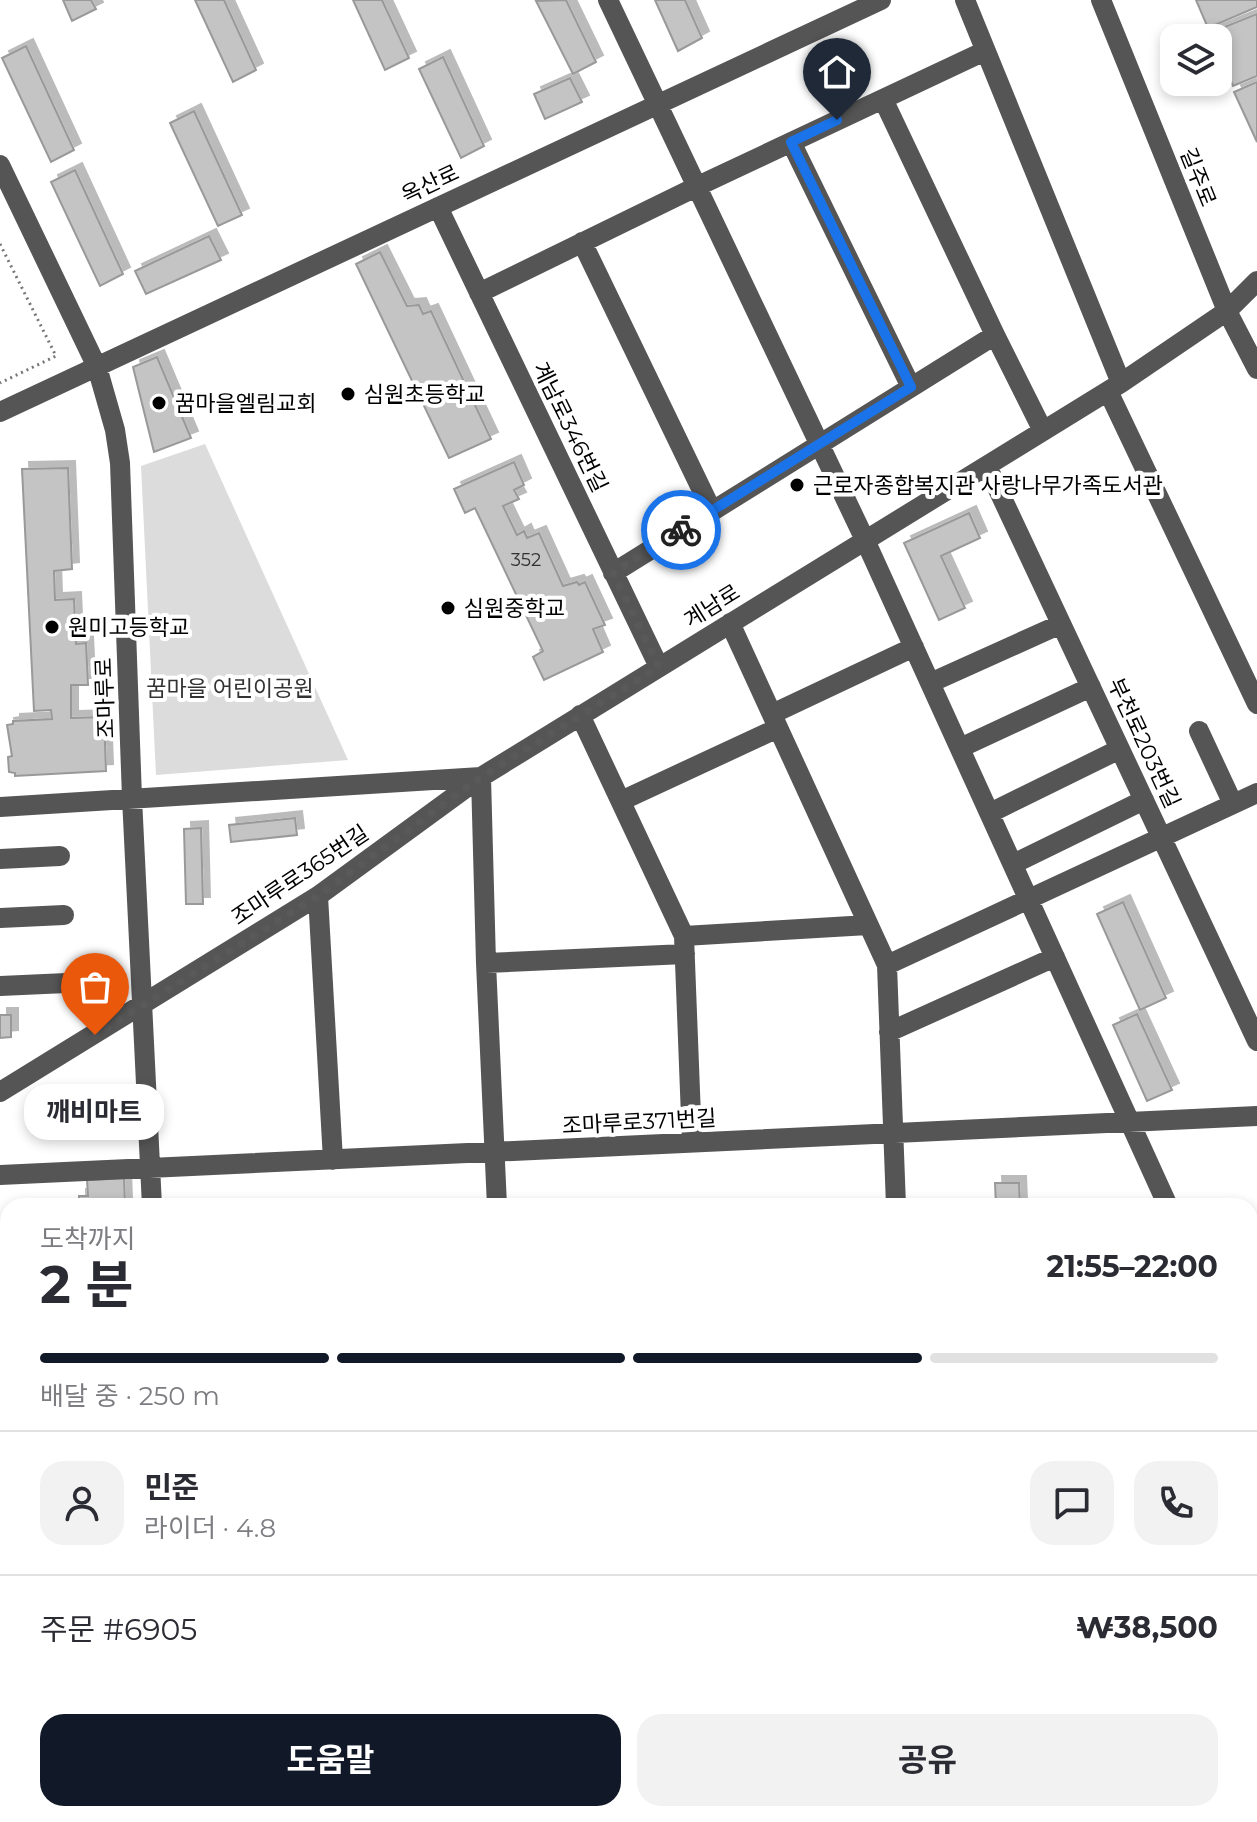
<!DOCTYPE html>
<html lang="ko">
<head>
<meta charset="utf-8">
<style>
	:root { --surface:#fff; --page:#f2f2f3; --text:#2b2b33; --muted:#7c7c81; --line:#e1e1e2; --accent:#111827 }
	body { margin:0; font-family:Montserrat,"Noto Sans KR",sans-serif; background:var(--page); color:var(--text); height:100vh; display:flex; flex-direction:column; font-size:30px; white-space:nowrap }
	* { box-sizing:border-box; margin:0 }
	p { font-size:26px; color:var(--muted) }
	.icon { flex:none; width:44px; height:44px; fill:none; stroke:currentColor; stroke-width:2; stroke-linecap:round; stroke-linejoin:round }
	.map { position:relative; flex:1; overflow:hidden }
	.drawer { position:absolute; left:0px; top:1198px; width:1258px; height:624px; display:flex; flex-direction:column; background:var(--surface); border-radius:24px 24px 0 0; box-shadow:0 4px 12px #0003 }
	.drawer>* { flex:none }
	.controls { position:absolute; left:1160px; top:24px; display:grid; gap:16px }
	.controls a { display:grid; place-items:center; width:72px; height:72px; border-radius:16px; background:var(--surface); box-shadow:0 4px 12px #0003; font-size:40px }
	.pin { position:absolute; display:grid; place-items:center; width:68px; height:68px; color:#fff; margin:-82px -34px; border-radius:50% 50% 50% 0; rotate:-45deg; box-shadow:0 0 8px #0007 }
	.pin .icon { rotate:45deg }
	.courier { position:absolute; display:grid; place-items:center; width:80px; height:80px; margin:-40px; border:6px solid #1a73e8; border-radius:50%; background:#fff; color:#222; box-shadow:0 2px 10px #0007 }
	.bubble { position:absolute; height:56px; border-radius:24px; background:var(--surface); box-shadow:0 4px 12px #0003; font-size:26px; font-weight:700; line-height:56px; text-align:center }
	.head em { font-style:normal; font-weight:700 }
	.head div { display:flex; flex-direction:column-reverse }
	.head { display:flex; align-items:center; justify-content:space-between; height:136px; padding:0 40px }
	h1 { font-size:52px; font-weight:700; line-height:60px }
	.bar { display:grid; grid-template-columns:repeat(4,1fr); gap:12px 8px; align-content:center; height:96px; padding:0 40px }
	.bar i { height:10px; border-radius:6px; background:var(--line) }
	.bar .active { background:var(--accent) }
	.bar p { grid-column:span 4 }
	.line { display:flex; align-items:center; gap:20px; padding:0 40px; border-top:2px solid var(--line) }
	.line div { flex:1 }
	.round { display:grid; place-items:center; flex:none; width:84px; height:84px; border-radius:24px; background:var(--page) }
	.action { display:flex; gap:16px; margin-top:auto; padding:16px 40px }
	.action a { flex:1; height:92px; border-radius:24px; background:var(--accent); color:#fff; font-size:32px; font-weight:700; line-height:92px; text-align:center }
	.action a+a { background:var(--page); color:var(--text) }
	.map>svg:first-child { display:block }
	.green { fill:#dcdcdc }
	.building { fill:#c4c4c4; stroke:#999; stroke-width:2; filter:url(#shadow) }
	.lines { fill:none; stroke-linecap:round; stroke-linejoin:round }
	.major-casing { stroke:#dbdbdb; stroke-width:24 }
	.path { stroke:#777; stroke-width:3; stroke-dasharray:2 4; stroke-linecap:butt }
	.minor { stroke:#555; stroke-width:20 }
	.major { stroke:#000; stroke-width:20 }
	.done { stroke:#595959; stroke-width:8; stroke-dasharray:0 14.4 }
	.route { stroke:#1a73e8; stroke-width:10 }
	.poi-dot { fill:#000; stroke:#fff; stroke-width:3 }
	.labels { text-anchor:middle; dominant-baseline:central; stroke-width:8; stroke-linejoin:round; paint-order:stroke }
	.number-label { font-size:18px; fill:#313131 }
	.street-label { font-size:22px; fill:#000; stroke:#fff }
	.poi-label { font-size:22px; fill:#000; stroke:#fff; text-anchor:start }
	.park-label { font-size:22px; fill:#333; stroke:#fff }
</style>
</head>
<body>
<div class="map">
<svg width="1257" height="1822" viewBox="0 0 1257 1822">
	<defs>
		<filter id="shadow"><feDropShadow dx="7" dy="-7" stdDeviation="0" flood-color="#0004"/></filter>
	</defs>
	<rect width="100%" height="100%" fill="#fff"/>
	<path class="green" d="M205,444L348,760L156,775L141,466Z"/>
	<path class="building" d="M63,0H91L96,9L72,21Z
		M195,0H224L256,70L233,82Z
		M353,0H382L409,58L385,70Z
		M566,0L596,62L573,74L536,1Z
		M655,0H685L702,38L678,51Z
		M1196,0H1257V7L1208,28Z
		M1257,14V76L1233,86L1218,48V38H1214L1212,32Z
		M26,46L74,150L51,162L2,58Z
		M443,57L484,146L461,158L419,69Z
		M570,78L582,102L545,119L534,94Z
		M1257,82V142L1234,92Z
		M194,111L242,215L218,226L170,123Z
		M75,170L123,274L100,286L51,182Z
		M209,236L221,260L146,294L135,271Z
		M380,252L407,306L419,305L423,314L431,311L491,439L449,458L356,264Z
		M157,357L191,438L154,452L133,367Z
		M514,462L524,485L514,490L519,499L503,506L517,535L524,531L527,538L539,533L563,586L577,582L579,585L585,582L605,625L593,629L603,652L544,680L533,657L543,651L475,508L465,513L454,489Z
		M68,468L72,569L54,571L55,600L74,599L76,644L86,643L88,685H71V718L104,717L106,771L15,776V773L9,772L8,757L12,756L7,725L13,724V721L52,719L51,710L34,711L22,469Z
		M969,513L980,538L941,556L965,608L939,620L904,543Z
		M295,818L297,835L231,842L229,825Z
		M201,828L203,904H186L184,829Z
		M1123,902L1166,998L1140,1010L1097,914Z
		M1137,1014L1172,1090L1147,1101L1113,1025Z
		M0,1015H11V1037L0,1038Z
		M124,1178L125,1206H79V1196H88L87,1180Z
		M995,1183H1019L1020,1206H996Z
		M2,1237H8V1281H4Z
		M221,1814H312L313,1822H222Z
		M940,1814H976L987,1822H935Z
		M1154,1814H1248L1252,1822H1158Z"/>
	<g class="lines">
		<g class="major-casing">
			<path id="major" d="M1250,1268H1257
				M0,1323H8"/>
		</g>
		<path class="path" d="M0,244L56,356L0,383
			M0,1791L8,1790"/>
		<path class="minor" d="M608,0L865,540L1168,1206
			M965,0L1121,383
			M1101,0L1227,311L1257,369
			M883,99L995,335L1043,431
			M791,142L911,387
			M0,165L97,367L115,430L120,463L132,798L152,1206
			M438,207L659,667
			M582,242L712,511
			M479,293L698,186L985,51
			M1108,391L1257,704
			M0,412L881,0
			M987,466L1257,1041
			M613,573L995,335
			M730,623L887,965L896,1206
			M930,683L1061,624
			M772,714L914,647
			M580,715L684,936L692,1143
			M1199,731L1233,804
			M960,748L1091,687
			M481,777L486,963L497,1206
			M621,801L778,728
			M0,807L481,777
			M990,813L1120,749
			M0,859L60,856
			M1013,864L1144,800
			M318,896L333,1160
			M0,918L64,915
			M684,936L868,925
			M486,963L685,954
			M887,965L1257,793
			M0,986L89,982
			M889,1032L1055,957
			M0,1092L318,896L481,777L1121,383L1227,311L1257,281
			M0,1175L1257,1116
			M1250,1384L1257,1399
			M0,1385L8,1508
			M1250,1677L1257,1674
			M21,1814V1822
			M182,1814L183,1822
			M595,1814L606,1822
			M1002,1814L1014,1822
			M671,1822L676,1814
			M1065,1822L1071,1814"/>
		<use href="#major" class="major"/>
	</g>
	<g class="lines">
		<path class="done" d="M95,1035L318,896L481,777L659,667L613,573L681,530"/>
		<path class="route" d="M681,530L911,387L791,142L837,120"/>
	</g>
	<g class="poi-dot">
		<circle cx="348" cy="394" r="8"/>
		<circle cx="159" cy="403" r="8"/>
		<circle cx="797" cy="485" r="8"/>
		<circle cx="448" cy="608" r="8"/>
		<circle cx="52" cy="627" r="8"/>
	</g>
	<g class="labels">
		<g class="number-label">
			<text x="526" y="560">352</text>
		</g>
		<g class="street-label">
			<text transform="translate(1198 177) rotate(68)">길주로</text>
			<text transform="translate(430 184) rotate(-25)">옥산로</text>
			<text transform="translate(570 427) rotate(64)">계남로346번길</text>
			<text transform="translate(712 606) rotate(-32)">계남로</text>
			<text transform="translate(105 698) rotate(-92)">조마루로</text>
			<text transform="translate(1144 743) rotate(65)">부천로203번길</text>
			<text transform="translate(300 875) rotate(-34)">조마루로365번길</text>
			<text transform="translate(639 1122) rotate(-3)">조마루로371번길</text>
		</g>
		<g class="poi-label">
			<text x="364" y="394">심원초등학교</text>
			<text x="175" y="403">꿈마을엘림교회</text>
			<text x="813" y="485">근로자종합복지관 사랑나무가족도서관</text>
			<text x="464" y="608">심원중학교</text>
			<text x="68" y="627">원미고등학교</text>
		</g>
		<g class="park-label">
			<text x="230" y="688">꿈마을 어린이공원</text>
		</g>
	</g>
</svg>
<div class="controls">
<a><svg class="icon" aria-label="layers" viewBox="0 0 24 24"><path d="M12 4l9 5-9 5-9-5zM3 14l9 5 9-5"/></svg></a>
</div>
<div class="pin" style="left:95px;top:1035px;background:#ea580c"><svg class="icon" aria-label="bag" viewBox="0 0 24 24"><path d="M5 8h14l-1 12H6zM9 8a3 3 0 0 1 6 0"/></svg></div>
<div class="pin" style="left:837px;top:120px;background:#1f2937"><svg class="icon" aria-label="home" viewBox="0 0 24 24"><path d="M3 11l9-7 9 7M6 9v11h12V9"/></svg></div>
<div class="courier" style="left:681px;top:530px"><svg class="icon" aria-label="bike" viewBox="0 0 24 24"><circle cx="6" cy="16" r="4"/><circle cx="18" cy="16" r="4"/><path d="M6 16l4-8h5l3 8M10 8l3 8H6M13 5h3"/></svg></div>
<div class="bubble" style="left:24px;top:1084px;width:140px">깨비마트</div>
<section class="drawer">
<div class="head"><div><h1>2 분</h1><p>도착까지</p></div><em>21:55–22:00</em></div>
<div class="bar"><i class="active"></i><i class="active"></i><i class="active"></i><i></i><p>배달 중 · 250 m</p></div>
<div class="line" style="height:144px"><a class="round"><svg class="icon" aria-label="person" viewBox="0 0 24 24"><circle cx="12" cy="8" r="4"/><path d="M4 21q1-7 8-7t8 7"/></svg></a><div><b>민준</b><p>라이더 · 4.8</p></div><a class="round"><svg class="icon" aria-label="chat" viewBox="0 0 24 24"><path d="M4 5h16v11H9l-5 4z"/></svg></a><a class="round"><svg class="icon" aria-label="phone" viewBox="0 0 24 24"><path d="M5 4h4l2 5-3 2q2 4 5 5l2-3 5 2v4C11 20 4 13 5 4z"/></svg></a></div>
<div class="line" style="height:104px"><div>주문 #6905</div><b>₩38,500</b></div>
<div class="action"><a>도움말</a><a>공유</a></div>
</section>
</div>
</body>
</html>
